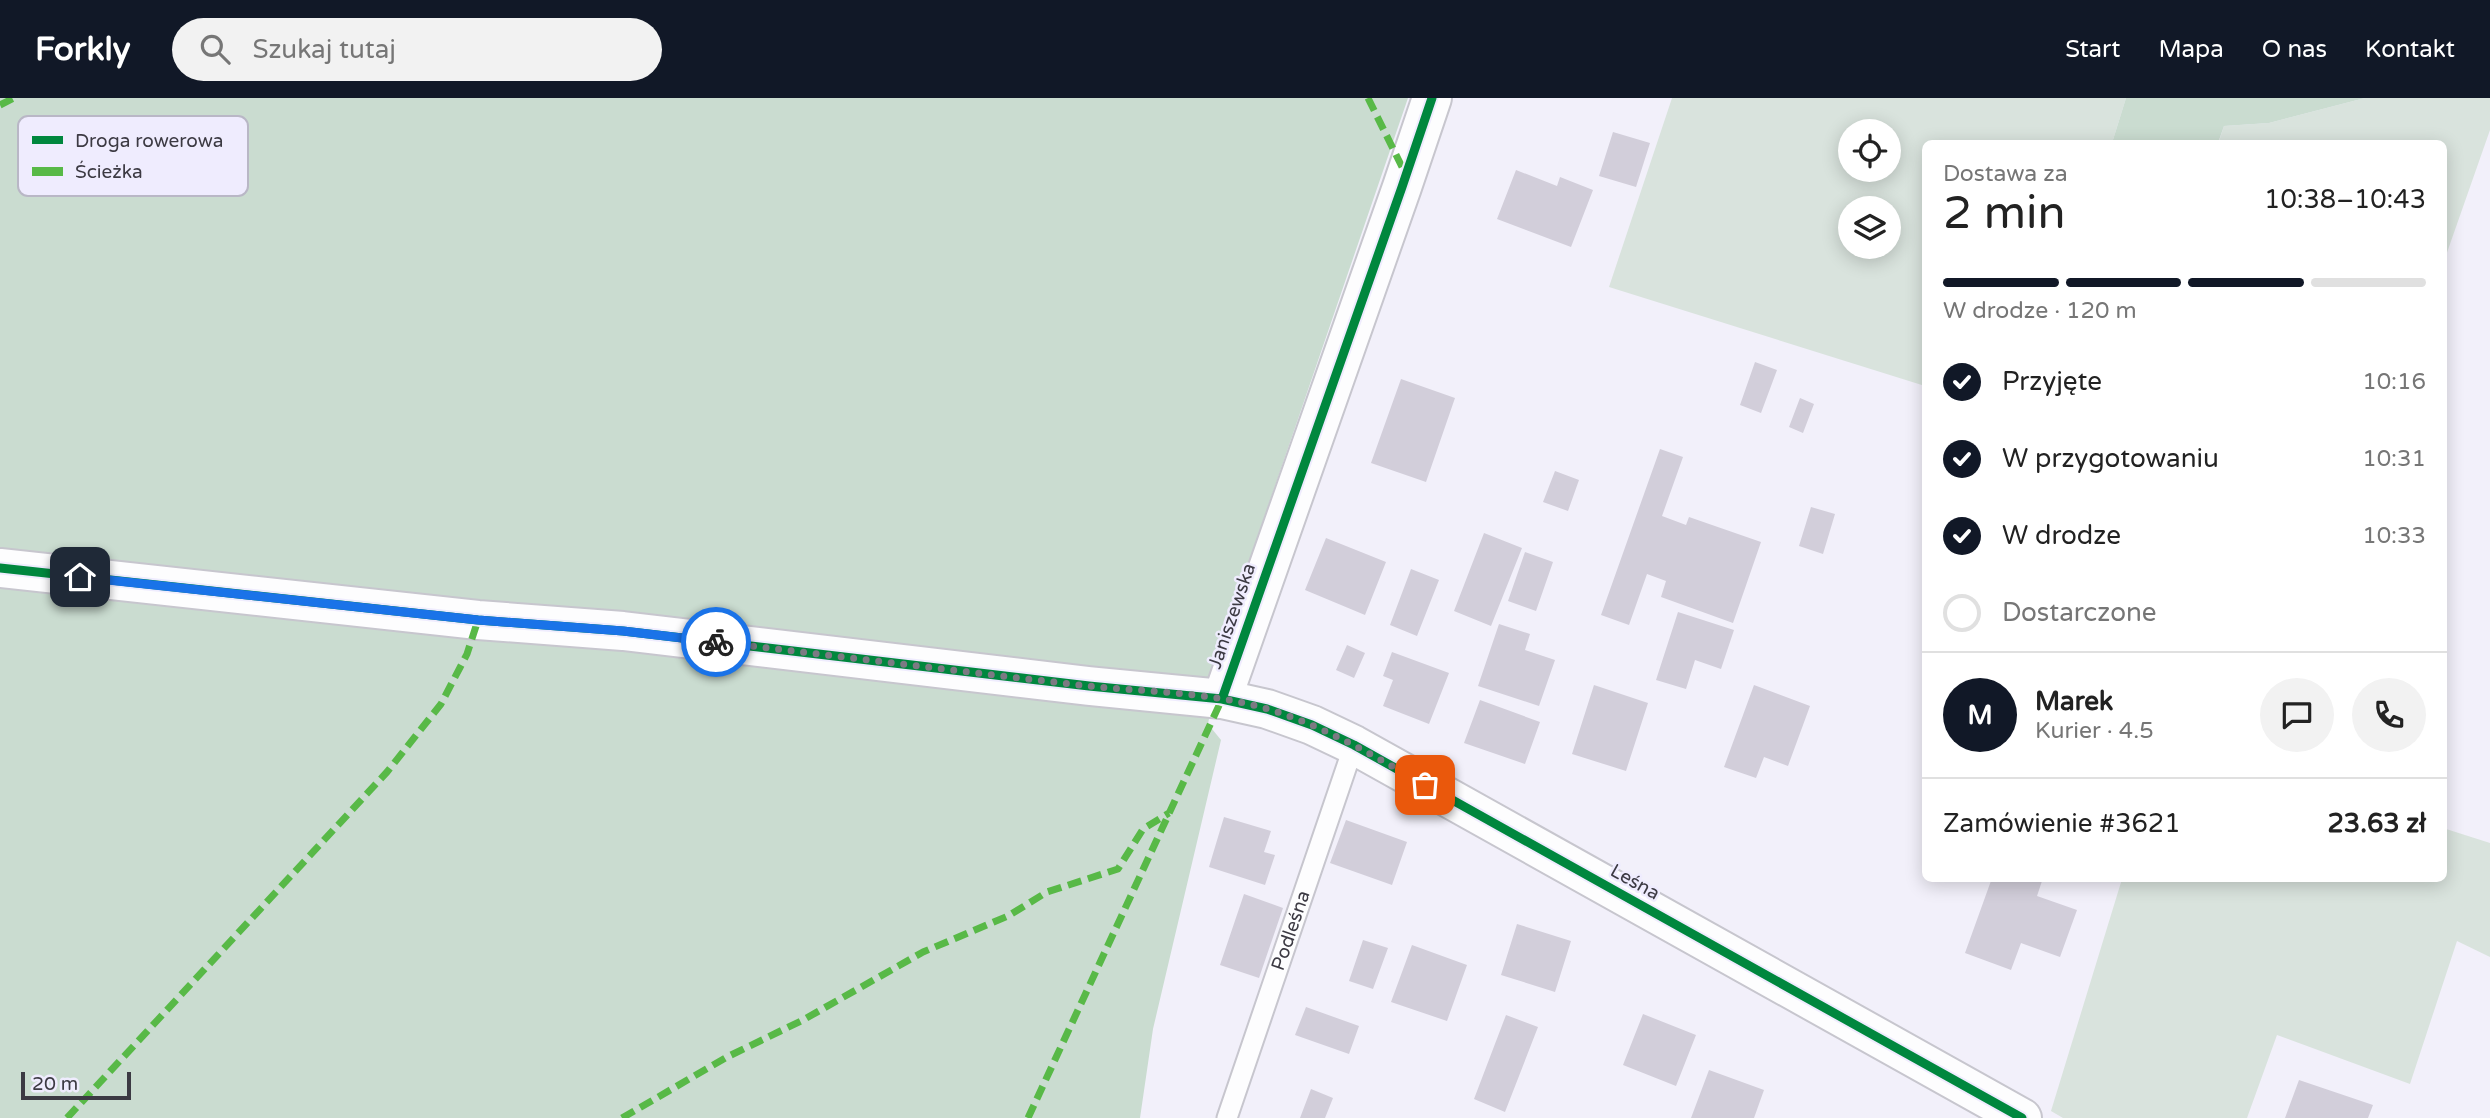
<!DOCTYPE html>
<html lang="pl">
<head>
<meta charset="utf-8">
<style>
	:root { --surface:#fff; --page:#f2f2f2; --text:#222; --muted:#767676; --line:#e0e0e0; --accent:#111827 }
	body { margin:0; font-family:"Varela Round",sans-serif; background:var(--page); color:var(--text); height:100vh; display:flex; flex-direction:column; font-size:26px; white-space:nowrap }
	* { box-sizing:border-box; margin:0 }
	p { font-size:23px; color:var(--muted) }
	.icon { flex:none; width:38px; height:38px; fill:none; stroke:currentColor; stroke-width:2; stroke-linecap:round; stroke-linejoin:round }
	.map { position:relative; flex:1; overflow:hidden }
	.panel { position:absolute; left:1922px; top:42px; width:525px; height:742px; display:flex; flex-direction:column; background:var(--surface); border-radius:10px; box-shadow:0 4px 18px #0003 }
	.panel>* { flex:none }
	.fabs { position:absolute; left:1838px; top:21px; display:grid; gap:14px }
	.fabs a { display:grid; place-items:center; width:63px; height:63px; border-radius:50%; background:var(--surface); box-shadow:0 4px 18px #0003; font-size:35px }
	.scale { position:absolute; left:21px; bottom:18px; width:110px; box-sizing:border-box; padding-left:7px; border:4px solid #3c3a43; border-top:0; font-size:19px; line-height:24px; white-space:nowrap; color:#3c3a43; -webkit-text-stroke:5px #efecfe; paint-order:stroke }
	.pin { position:absolute; display:grid; place-items:center; width:60px; height:60px; color:#fff; margin:-30px; border-radius:14px; box-shadow:0 4px 10px #0006 }
	.courier { position:absolute; display:grid; place-items:center; width:70px; height:70px; margin:-35px; border:5px solid #1a73e8; border-radius:50%; background:#fff; color:#222; box-shadow:0 2px 9px #0007 }
	.summary em { font-style:normal; font-weight:600 }
	.summary div { display:flex; flex-direction:column-reverse }
	.summary { display:flex; align-items:center; justify-content:space-between; height:119px; padding:0 21px }
	h1 { font-size:46px; font-weight:600; line-height:52px }
	.bar { display:grid; grid-template-columns:repeat(4,1fr); gap:10px 7px; align-content:center; height:84px; padding:0 21px }
	.bar i { height:9px; border-radius:5px; background:var(--line) }
	.bar .active { background:var(--accent) }
	.bar p { grid-column:span 4 }
	.line { display:flex; align-items:center; gap:18px; padding:0 21px; border-top:2px solid var(--line) }
	.line div { flex:1 }
	.round { display:grid; place-items:center; flex:none; width:74px; height:74px; border-radius:37px; background:var(--page) }
	ol { padding:0 21px; list-style:none }
	li { display:flex; align-items:center; gap:21px; height:77px }
	li p { margin-inline-start:auto }
	li .icon { padding:7px; border-radius:50%; background:var(--accent); color:#fff; stroke-width:4 }
	li:last-child { color:var(--muted) }
	li i { width:38px; height:38px; border:4px solid var(--line); border-radius:50% }
	header { display:flex; align-items:center; gap:42px; box-sizing:border-box; height:98px; padding:0 35px; background:var(--accent); color:#fff }
	header strong { font-size:33px }
	nav { display:flex; gap:38px; margin-inline-start:auto; font-size:24px }
	.search { width:490px; height:63px; background:var(--page); display:flex; align-items:center; gap:18px; box-sizing:border-box; padding:0 24px; border-radius:38px; color:var(--muted); font-size:26px }
	.map>svg:first-child { display:block }
	.green { fill:#d9e3dd; fill-rule:evenodd }
	.forest { fill:#cadcd0 }
	.building { fill:#d2ceda }
	.lines { fill:none; stroke-linecap:round; stroke-linejoin:round }
	.lane-casing { stroke:#c7c6ce; stroke-width:23 }
	.street-casing { stroke:#c7c6ce; stroke-width:42 }
	.secondary-casing { stroke:#c7c6ce; stroke-width:42 }
	.lane { stroke:#fdfdfe; stroke-width:19 }
	.street { stroke:#fdfdfe; stroke-width:38 }
	.secondary { stroke:#fdfdfe; stroke-width:38 }
	.quiet { stroke:#58b947; stroke-width:7; stroke-dasharray:14 7; stroke-linecap:butt }
	.cycleway-casing { stroke:#efecfe; stroke-width:13 }
	.cycleway { stroke:#00873e; stroke-width:9 }
	.done { stroke:#7c7a83; stroke-width:7; stroke-dasharray:0 12.6 }
	.route { stroke:#1a73e8; stroke-width:9 }
	.labels { text-anchor:middle; dominant-baseline:central; stroke-width:5; stroke-linejoin:round; paint-order:stroke }
	.street-label { font-size:19px; fill:#3c3a43; stroke:#efecfe }
	.key { fill:#efecfe; stroke:#b9b7c6; stroke-width:2 }
	.key-label { font-size:19px; fill:#3c3a43 }
</style>
</head>
<body>
<header>
<strong>Forkly</strong>
<div class="search"><svg class="icon" aria-label="search" viewBox="0 0 24 24"><circle cx="10" cy="10" r="6"/><path d="M15 15l6 6"/></svg>Szukaj tutaj</div>
<nav><a>Start</a><a>Mapa</a><a>O nas</a><a>Kontakt</a></nav>
</header>
<div class="map">
<svg width="2490" height="1020" viewBox="0 0 2490 1020">
	<rect width="100%" height="100%" fill="#f2f0fa"/>
	<path class="green" d="M1672,0H2126L2112,45L1925,46V288L1609,189ZM1850,33H1888V72H1850ZM1850,110H1888V149H1850Z
		M2365,0H2490V32L2443,166V46H2218L2224,28L2269,25Z
		M2443,730L2490,745V859L2457,843L2410,986L2277,937L2247,1020H2063L2051,1013L2122,781L2443,780Z"/>
	<path class="forest" d="M0,0H1408L1226,531L1208,626L1221,642L1153,931L1140,1020H0Z
		M2126,0H2365L2269,25L2224,28L2218,45H2112Z"/>
	<path class="building" d="M1613,34L1650,45L1636,89L1599,78Z
		M1516,72L1557,88L1560,79L1593,92L1571,149L1497,121Z
		M1755,264L1777,272L1761,315L1740,307Z
		M1401,281L1455,300L1426,384L1371,365Z
		M1800,300L1814,306L1803,335L1789,329Z
		M1660,351L1683,359L1662,418L1686,427L1689,419L1761,444L1733,525L1661,499L1666,483L1647,476L1629,527L1601,517Z
		M1555,373L1579,382L1568,413L1543,404Z
		M1811,409L1835,416L1823,456L1799,448Z
		M1484,435L1522,450L1491,528L1454,513Z
		M1326,440L1386,464L1365,517L1305,492Z
		M1525,454L1553,464L1536,513L1508,503Z
		M1411,471L1439,482L1417,538L1390,527Z
		M1678,514L1734,532L1721,571L1695,562L1686,591L1656,582Z
		M1499,526L1530,536L1525,552L1555,562L1539,608L1478,588Z
		M1347,547L1365,555L1354,580L1336,572Z
		M1392,554L1449,575L1429,626L1383,608L1393,582L1383,578Z
		M1594,587L1648,605L1626,673L1572,656Z
		M1754,587L1810,608L1788,668L1764,659L1756,680L1724,669Z
		M1480,602L1540,624L1525,666L1464,645Z
		M1224,719L1271,733L1264,754L1275,757L1265,787L1209,769Z
		M1346,722L1407,744L1392,787L1330,765Z
		M1992,780H2043L2037,798L2077,812L2060,859L2021,845L2011,872L1965,855Z
		M1244,796L1283,810L1259,880L1220,867Z
		M1517,826L1571,843L1555,894L1501,877Z
		M1363,842L1388,850L1373,891L1349,883Z
		M1412,847L1467,867L1447,923L1391,904Z
		M1306,909L1359,928L1349,956L1295,937Z
		M1643,916L1696,937L1676,988L1623,967Z
		M1506,917L1538,929L1505,1014L1474,1001Z
		M1709,972L1764,992L1754,1020H1691Z
		M2299,982L2373,1007L2368,1020H2285Z
		M1311,991L1333,1000L1325,1020H1300Z"/>
	<g class="lines">
		<g class="lane-casing">
			<g id="lane">
				<path id="s1" d="M1227,1020L1354,647"/>
			</g>
		</g>
		<g class="street-casing">
			<path id="street" d="M1222,601L1402,89L1432,0"/>
		</g>
		<g class="secondary-casing">
			<path id="secondary" d="M0,470L478,522L623,533L1089,588L1222,601L1267,611L1312,627L1354,647L2022,1020"/>
		</g>
		<use href="#lane" class="lane"/>
		<use href="#street" class="street"/>
		<use href="#secondary" class="secondary"/>
		<path class="quiet" d="M1368,0L1406,77
			M0,7L14,0
			M67,1020L387,674L441,606L467,556L478,522
			M622,1020L727,959L803,922L923,854L1008,818L1047,794L1118,771L1143,731L1169,715
			M1028,1020L1222,601"/>
		<g class="cycleway-casing">
			<path id="cycleway" d="M0,470L478,522L623,533L1089,588L1222,601L1267,611L1312,627L1354,647L2022,1020
				M1222,601L1402,89L1432,0"/>
		</g>
		<use href="#cycleway" class="cycleway"/>
	</g>
	<g class="lines">
		<path class="done" d="M716,544C837,558 958,573 1079,587C1141,594 1207,593 1268,611C1324,628 1374,658 1425,687"/>
		<path class="route" d="M80,479L478,522L623,533L716,544"/>
	</g>
	<g class="labels">
		<g class="street-label">
			<text transform="translate(1232 518) rotate(-71)">Janiszewska</text>
			<text transform="translate(1635 784) rotate(29)">Leśna</text>
			<text stroke="none"><textPath href="#s1" startOffset="198">Podleśna</textPath></text>
		</g>
	</g>
	<rect x="18" y="18" width="230" height="80" rx="10" class="key"/>
	<rect x="32" y="38" width="31" height="8" fill="#00873e"/>
	<rect x="32" y="69" width="31" height="9" fill="#58b947"/>
	<g class="key-label">
		<text x="75" y="49">Droga rowerowa</text>
		<text x="75" y="80">Ścieżka</text>
	</g>
</svg>
<div class="fabs">
<a><svg class="icon" aria-label="locate" viewBox="0 0 24 24"><circle cx="12" cy="12" r="6"/><path d="M12 2v4M12 18v4M2 12h4M18 12h4"/></svg></a>
<a><svg class="icon" aria-label="layers" viewBox="0 0 24 24"><path d="M12 4l9 5-9 5-9-5zM3 14l9 5 9-5"/></svg></a>
</div>
<div class="scale">20 m</div>
<div class="pin" style="left:1425px;top:687px;background:#ea580c"><svg class="icon" aria-label="bag" viewBox="0 0 24 24"><path d="M5 8h14l-1 12H6zM9 8a3 3 0 0 1 6 0"/></svg></div>
<div class="pin" style="left:80px;top:479px;background:#1f2937"><svg class="icon" aria-label="home" viewBox="0 0 24 24"><path d="M3 11l9-7 9 7M6 9v11h12V9"/></svg></div>
<div class="courier" style="left:716px;top:544px"><svg class="icon" aria-label="bike" viewBox="0 0 24 24"><circle cx="6" cy="16" r="4"/><circle cx="18" cy="16" r="4"/><path d="M6 16l4-8h5l3 8M10 8l3 8H6M13 5h3"/></svg></div>
<section class="panel">
<div class="summary"><div><h1>2 min</h1><p>Dostawa za</p></div><em>10:38–10:43</em></div>
<div class="bar"><i class="active"></i><i class="active"></i><i class="active"></i><i></i><p>W drodze · 120 m</p></div>
<ol>
<li><svg class="icon" aria-label="check" viewBox="0 0 24 24"><path d="M5 12l5 5 9-10"/></svg>Przyjęte<p>10:16</p></li>
<li><svg class="icon" aria-label="check" viewBox="0 0 24 24"><path d="M5 12l5 5 9-10"/></svg>W przygotowaniu<p>10:31</p></li>
<li><svg class="icon" aria-label="check" viewBox="0 0 24 24"><path d="M5 12l5 5 9-10"/></svg>W drodze<p>10:33</p></li>
<li><i></i>Dostarczone</li>
</ol>
<div class="line" style="height:126px"><b class="round" style="background:var(--accent);color:#fff">M</b><div><b>Marek</b><p>Kurier · 4.5</p></div><a class="round"><svg class="icon" aria-label="chat" viewBox="0 0 24 24"><path d="M4 5h16v11H9l-5 4z"/></svg></a><a class="round"><svg class="icon" aria-label="phone" viewBox="0 0 24 24"><path d="M5 4h4l2 5-3 2q2 4 5 5l2-3 5 2v4C11 20 4 13 5 4z"/></svg></a></div>
<div class="line" style="height:91px"><div>Zamówienie #3621</div><b>23.63 zł</b></div>
</section>
</div>
</body>
</html>
